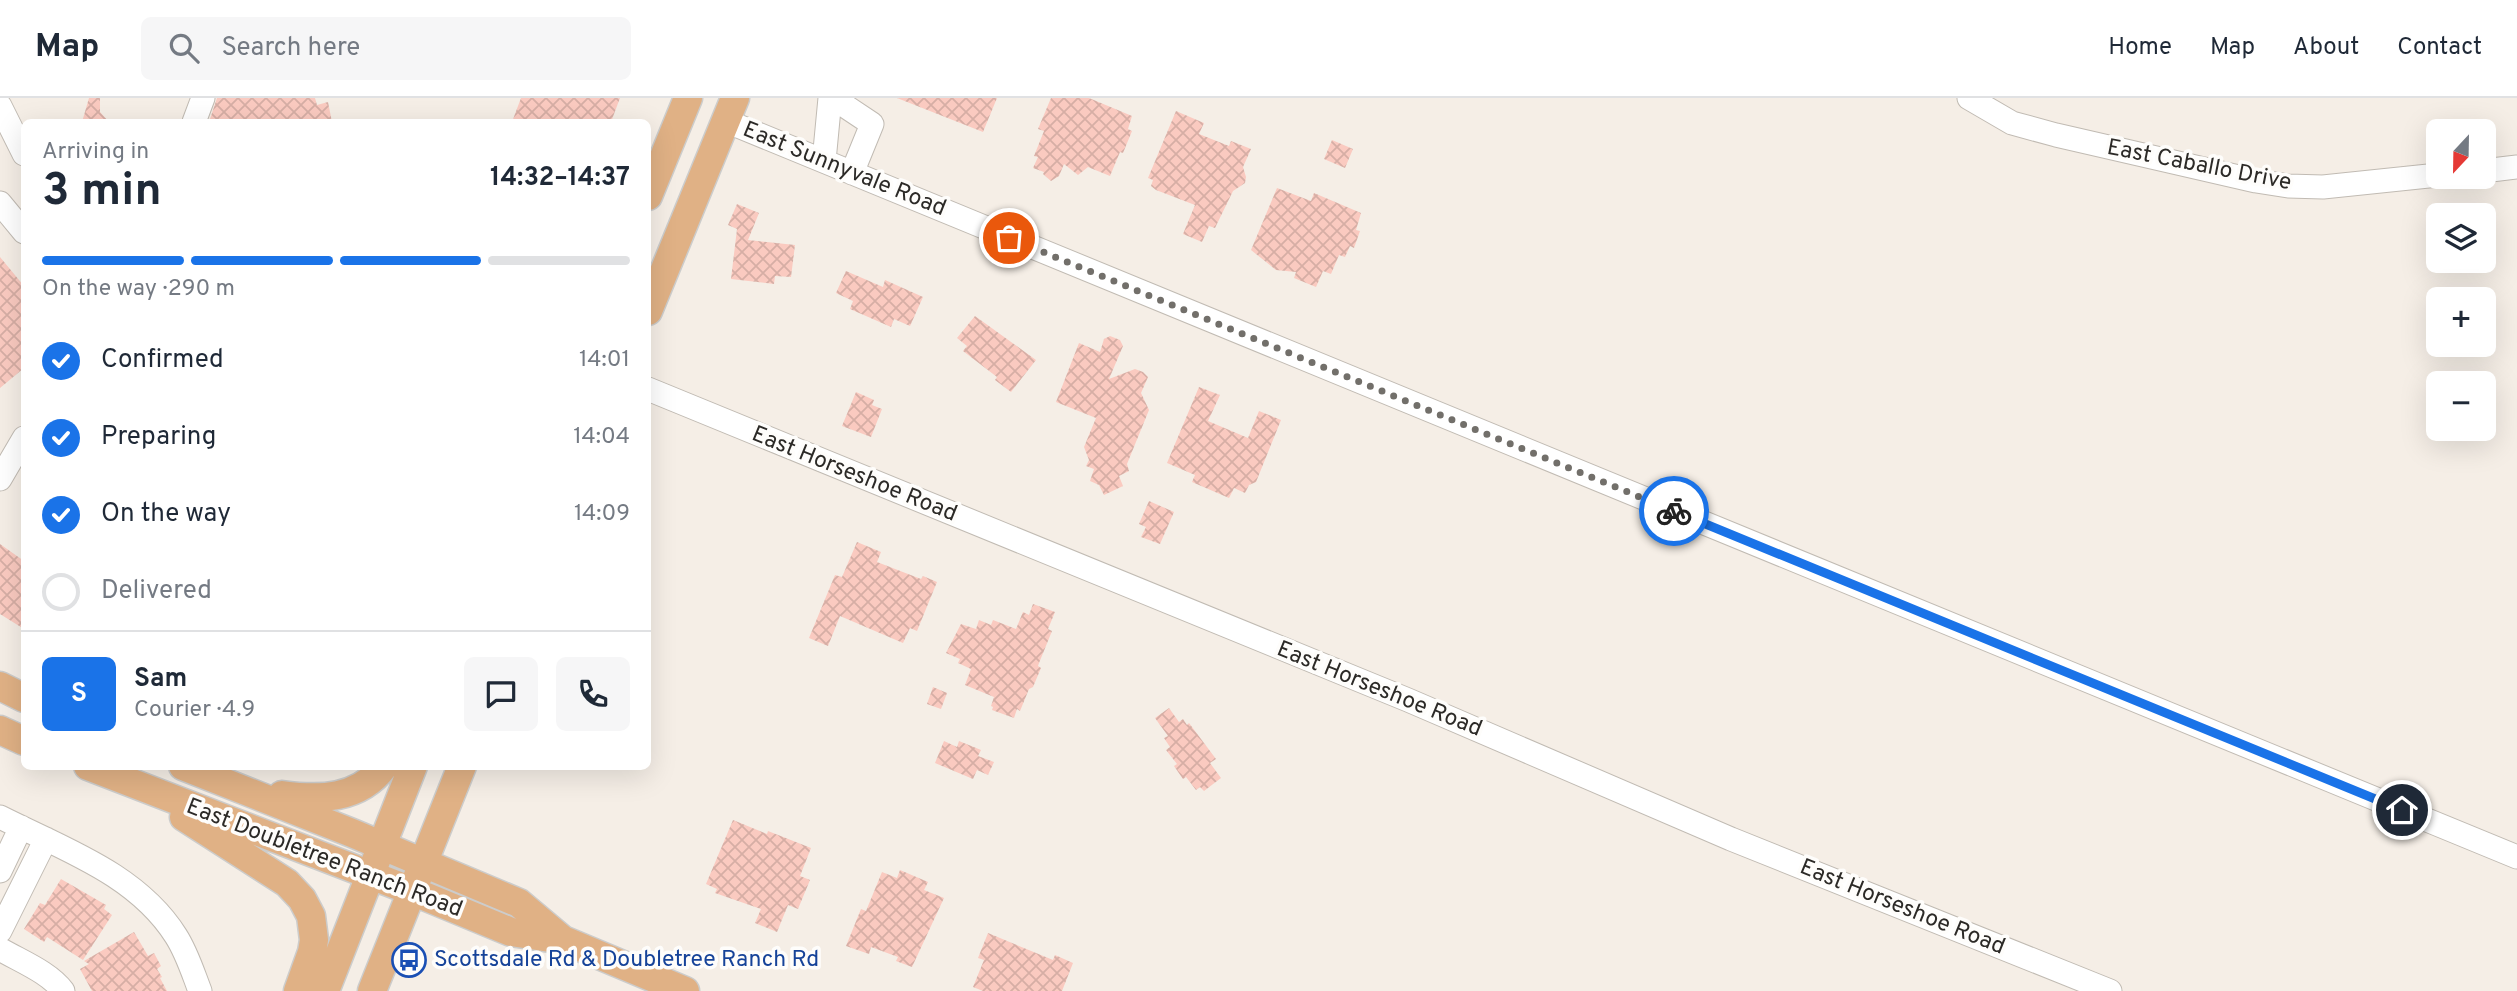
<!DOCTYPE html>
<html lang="en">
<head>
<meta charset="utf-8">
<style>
	:root { --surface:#fff; --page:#f6f6f7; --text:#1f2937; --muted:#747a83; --line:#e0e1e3; --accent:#1a73e8 }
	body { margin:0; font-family:Overpass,sans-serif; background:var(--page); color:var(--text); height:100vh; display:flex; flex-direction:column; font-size:26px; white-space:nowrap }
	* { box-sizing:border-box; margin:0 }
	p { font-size:23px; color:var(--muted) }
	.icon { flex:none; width:38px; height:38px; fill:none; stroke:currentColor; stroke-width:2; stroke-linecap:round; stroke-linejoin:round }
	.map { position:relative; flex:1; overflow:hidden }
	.sheet { position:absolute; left:21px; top:21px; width:630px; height:651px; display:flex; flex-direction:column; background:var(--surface); border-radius:10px; box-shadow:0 7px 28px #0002 }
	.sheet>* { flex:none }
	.needle { width:46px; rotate:202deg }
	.tools { position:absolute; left:2426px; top:21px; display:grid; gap:14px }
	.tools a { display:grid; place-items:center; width:70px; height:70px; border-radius:10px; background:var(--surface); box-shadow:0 7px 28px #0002; font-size:35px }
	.pin { position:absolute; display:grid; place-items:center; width:60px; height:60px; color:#fff; margin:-30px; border:4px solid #fff; border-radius:50%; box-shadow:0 2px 7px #0007 }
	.courier { position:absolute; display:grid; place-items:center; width:70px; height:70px; margin:-35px; border:5px solid #1a73e8; border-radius:50%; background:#fff; color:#222; box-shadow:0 2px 9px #0007 }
	.summary em { font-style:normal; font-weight:700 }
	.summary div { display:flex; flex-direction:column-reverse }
	.summary { display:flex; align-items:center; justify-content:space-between; height:119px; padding:0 21px }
	h1 { font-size:46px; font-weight:700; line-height:52px }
	.bar { display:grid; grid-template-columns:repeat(4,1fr); gap:10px 7px; align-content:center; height:84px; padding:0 21px }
	.bar i { height:9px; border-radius:5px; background:var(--line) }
	.bar .active { background:var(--accent) }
	.bar p { grid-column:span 4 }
	.line { display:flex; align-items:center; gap:18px; padding:0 21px; border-top:2px solid var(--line) }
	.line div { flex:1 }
	.round { display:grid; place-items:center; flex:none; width:74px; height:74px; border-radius:10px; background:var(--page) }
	ol { padding:0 21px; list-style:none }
	li { display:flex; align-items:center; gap:21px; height:77px }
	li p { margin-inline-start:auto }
	li .icon { padding:7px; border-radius:50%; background:var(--accent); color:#fff; stroke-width:4 }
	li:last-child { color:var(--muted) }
	li i { width:38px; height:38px; border:4px solid var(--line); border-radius:50% }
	header { display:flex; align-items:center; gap:42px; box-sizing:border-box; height:98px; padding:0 35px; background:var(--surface); border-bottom:2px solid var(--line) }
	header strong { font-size:33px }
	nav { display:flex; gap:38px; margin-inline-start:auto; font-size:24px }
	.search { width:490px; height:63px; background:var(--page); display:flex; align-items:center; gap:18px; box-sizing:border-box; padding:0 24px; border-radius:10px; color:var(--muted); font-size:26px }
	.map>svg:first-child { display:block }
	.building { fill:url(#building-cross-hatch) }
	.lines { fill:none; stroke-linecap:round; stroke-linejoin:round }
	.minor-casing { stroke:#c1bbb3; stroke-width:25 }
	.major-casing { stroke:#cccccb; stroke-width:31 }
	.minor { stroke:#fff; stroke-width:23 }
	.major { stroke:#e0b185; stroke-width:28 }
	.done { stroke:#726f6a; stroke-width:7; stroke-dasharray:0 12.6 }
	.route { stroke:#1a73e8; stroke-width:9 }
	.labels { text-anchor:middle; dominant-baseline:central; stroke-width:7; stroke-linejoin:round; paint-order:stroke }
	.street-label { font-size:23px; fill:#2c2a27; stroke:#fefdfb }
	.transit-label { font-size:23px; fill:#164399; stroke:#fefdfb; text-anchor:start }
</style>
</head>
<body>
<header>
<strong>Map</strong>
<div class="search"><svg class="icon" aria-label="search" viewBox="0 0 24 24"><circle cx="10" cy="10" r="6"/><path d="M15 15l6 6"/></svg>Search here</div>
<nav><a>Home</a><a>Map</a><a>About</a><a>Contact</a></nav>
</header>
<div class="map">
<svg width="2517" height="893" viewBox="0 0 2517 893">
	<defs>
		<pattern id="building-cross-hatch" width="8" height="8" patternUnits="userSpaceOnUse" patternTransform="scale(1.75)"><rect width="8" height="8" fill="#facac0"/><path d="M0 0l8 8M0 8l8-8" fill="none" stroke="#d6aea5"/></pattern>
	</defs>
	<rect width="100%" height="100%" fill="#f5eee6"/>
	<path class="building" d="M89,0H100V14L109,24H82Z
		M217,0H315L317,7L328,4L332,24H209Z
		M521,0H620L611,24H512Z
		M897,0H997L983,34Z
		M1051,0H1089L1132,18L1128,31L1132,33L1123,55L1120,54L1110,78L1088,69L1078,77L1064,66L1059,78L1051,83L1043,76L1044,74L1033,70L1038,59L1034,58L1044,33L1038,31Z
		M1176,13L1204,25L1199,36L1229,48L1231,43L1251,51L1243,69L1246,79L1245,85L1233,93L1215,130L1209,128L1202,144L1183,136L1195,107L1156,92L1151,88L1153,82L1148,80Z
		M1332,42L1353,51L1345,70L1324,61Z
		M1277,90L1311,103L1314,95L1361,115L1356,132L1360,133L1354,150L1350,148L1345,159L1339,157L1331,176L1323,173L1316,189L1294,180L1296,174L1276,172L1251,152Z
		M737,106L759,115L748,142L795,147L791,179L775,178L774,186L731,181L737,131L728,127Z
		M0,159L24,188V270L0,290Z
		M846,173L883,189L885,182L923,199L910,228L894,221L891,229L850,211L853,203L836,195Z
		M975,218L1036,262L1011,294L995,282L997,279L963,253L967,248L957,240Z
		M1110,238L1120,242L1123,248L1109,281L1135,271L1143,274L1148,279L1141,295L1149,312L1127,366L1129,373L1119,378L1123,388L1104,397L1099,387L1090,383L1094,371L1086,368L1089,362L1084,349L1096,320L1056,304L1079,245L1100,254L1104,241Z
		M1199,289L1220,297L1208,323L1248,340L1259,313L1281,322L1256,384L1249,387L1245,395L1234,390L1229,400L1192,384L1195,377L1167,365Z
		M856,294L874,302L872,307L882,311L871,339L842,328Z
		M1149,403L1174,414L1160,446L1141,439L1146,429L1139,426Z
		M857,444L881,454L877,464L921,481L923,478L937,484L917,533L910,530L903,545L840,518L828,548L809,540L835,477L842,479Z
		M0,446L24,463V531L0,516Z
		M1033,506L1055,514L1048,531L1052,533L1039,565L1038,568L1041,570L1033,589L1029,591L1020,613L1017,611L1014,620L992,612L993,609L991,608L994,599L965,587L971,571L958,565L960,561L946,555L961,526L976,531L979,522L991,527L993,522L1016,531L1023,514L1029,517Z
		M933,589L947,595L941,611L927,606Z
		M1169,610L1179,624L1183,621L1187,627L1189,625L1216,661L1210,665L1221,680L1204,693L1200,689L1196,692L1186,679L1183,681L1174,668L1177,666L1166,652L1170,649L1164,640L1168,638L1155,620Z
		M944,643L957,649L959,643L981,652L978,658L994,664L988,677L977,672L973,681L935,665Z
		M733,722L767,736L768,733L811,750L800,778L810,782L798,811L788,807L777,834L755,825L761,811L715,795L717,791L706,786Z
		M900,772L928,784L924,792L944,800L912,869L896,863L898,859L871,849L869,856L846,848L861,811L866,813L882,774L897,780Z
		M61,781L106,807L104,811L112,817L83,862L47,839L44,844L24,831L40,805L45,807Z
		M134,834L148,858L154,855L161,868L157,871L162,879L160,880L167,893H92L80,871L89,866L84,863Z
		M988,835L1053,862L1055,857L1073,865L1062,893H983L973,889L984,862L978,860Z"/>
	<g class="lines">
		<g class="minor-casing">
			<path id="minor" d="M833,0L872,26L852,75
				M1969,0L2012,25L2056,37L2256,83L2288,88L2323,89L2438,77
				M0,8L24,56
				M726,23L2517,759
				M194,24L203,0
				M824,63L830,0
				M2483,73L2517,69
				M0,105L24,134
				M648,291L1408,602L1731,741L2110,893
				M0,381L24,340
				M0,719C63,751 137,776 176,838C187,855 193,875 200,893
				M0,773L21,729
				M0,833L46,741
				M0,851C20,863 49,874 63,893"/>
		</g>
		<g class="major-casing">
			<path id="major" d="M648,98L688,0
				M648,213L735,0
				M0,588L24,600
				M0,632L24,643
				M88,668L412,793L511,834L563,842L685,893
				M183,668L352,735L519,805L563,842
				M282,697C319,702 359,702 384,668
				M184,719L287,785L302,801L311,818L314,842L312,854L298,893
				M325,893L413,668
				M372,893L462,668"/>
		</g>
		<use href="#minor" class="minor"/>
		<use href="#major" class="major"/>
	</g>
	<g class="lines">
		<path class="done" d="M1009,140L1674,413"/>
		<path class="route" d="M1674,413L2402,712"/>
	</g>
	<defs>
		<g id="bus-ring" transform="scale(1.75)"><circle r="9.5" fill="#fefdfb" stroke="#1a4fb4" stroke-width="1.5"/><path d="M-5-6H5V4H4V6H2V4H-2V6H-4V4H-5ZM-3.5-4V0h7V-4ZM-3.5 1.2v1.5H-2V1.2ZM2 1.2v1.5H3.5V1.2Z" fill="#1a4fb4"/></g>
	</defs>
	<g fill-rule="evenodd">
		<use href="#bus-ring" x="409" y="862"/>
	</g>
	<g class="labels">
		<g class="street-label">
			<text transform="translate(2199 68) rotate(11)">East Caballo Drive</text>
			<text transform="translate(844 72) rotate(22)">East Sunnyvale Road</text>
			<text transform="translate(854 377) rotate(22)">East Horseshoe Road</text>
			<text transform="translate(1379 592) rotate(22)">East Horseshoe Road</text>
			<text transform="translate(324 761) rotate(21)">East Doubletree Ranch Road</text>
			<text transform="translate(1902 810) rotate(22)">East Horseshoe Road</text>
		</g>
		<g class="transit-label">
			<text x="434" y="862">Scottsdale Rd &amp; Doubletree Ranch Rd</text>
		</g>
	</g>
</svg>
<div class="tools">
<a><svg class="needle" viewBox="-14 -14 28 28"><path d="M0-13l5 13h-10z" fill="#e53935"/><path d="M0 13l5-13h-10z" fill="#747a83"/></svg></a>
<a><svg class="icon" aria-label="layers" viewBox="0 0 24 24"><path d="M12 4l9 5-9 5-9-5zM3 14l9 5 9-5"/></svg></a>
<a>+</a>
<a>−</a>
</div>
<div class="pin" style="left:1009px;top:140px;background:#ea580c"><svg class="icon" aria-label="bag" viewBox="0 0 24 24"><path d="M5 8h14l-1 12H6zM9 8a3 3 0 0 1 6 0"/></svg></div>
<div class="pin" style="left:2402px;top:712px;background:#1f2937"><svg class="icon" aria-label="home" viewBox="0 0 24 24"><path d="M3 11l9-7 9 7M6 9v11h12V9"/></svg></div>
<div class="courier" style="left:1674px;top:413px"><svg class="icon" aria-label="bike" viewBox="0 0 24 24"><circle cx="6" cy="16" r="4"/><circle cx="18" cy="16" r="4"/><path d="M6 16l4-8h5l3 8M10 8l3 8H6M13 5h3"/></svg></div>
<section class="sheet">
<div class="summary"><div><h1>3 min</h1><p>Arriving in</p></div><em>14:32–14:37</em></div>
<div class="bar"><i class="active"></i><i class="active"></i><i class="active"></i><i></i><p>On the way · 290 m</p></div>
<ol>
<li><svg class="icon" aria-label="check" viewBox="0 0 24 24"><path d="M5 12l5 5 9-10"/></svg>Confirmed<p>14:01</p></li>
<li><svg class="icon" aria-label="check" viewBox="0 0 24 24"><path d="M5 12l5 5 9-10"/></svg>Preparing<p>14:04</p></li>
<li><svg class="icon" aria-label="check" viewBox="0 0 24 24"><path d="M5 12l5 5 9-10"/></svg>On the way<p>14:09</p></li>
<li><i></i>Delivered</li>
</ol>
<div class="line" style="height:126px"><b class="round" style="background:var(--accent);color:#fff">S</b><div><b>Sam</b><p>Courier · 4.9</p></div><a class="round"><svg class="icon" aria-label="chat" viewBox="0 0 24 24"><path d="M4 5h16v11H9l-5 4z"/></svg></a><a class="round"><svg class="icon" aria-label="phone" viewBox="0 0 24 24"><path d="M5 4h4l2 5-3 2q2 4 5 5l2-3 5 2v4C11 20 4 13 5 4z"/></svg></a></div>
</section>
</div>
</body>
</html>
